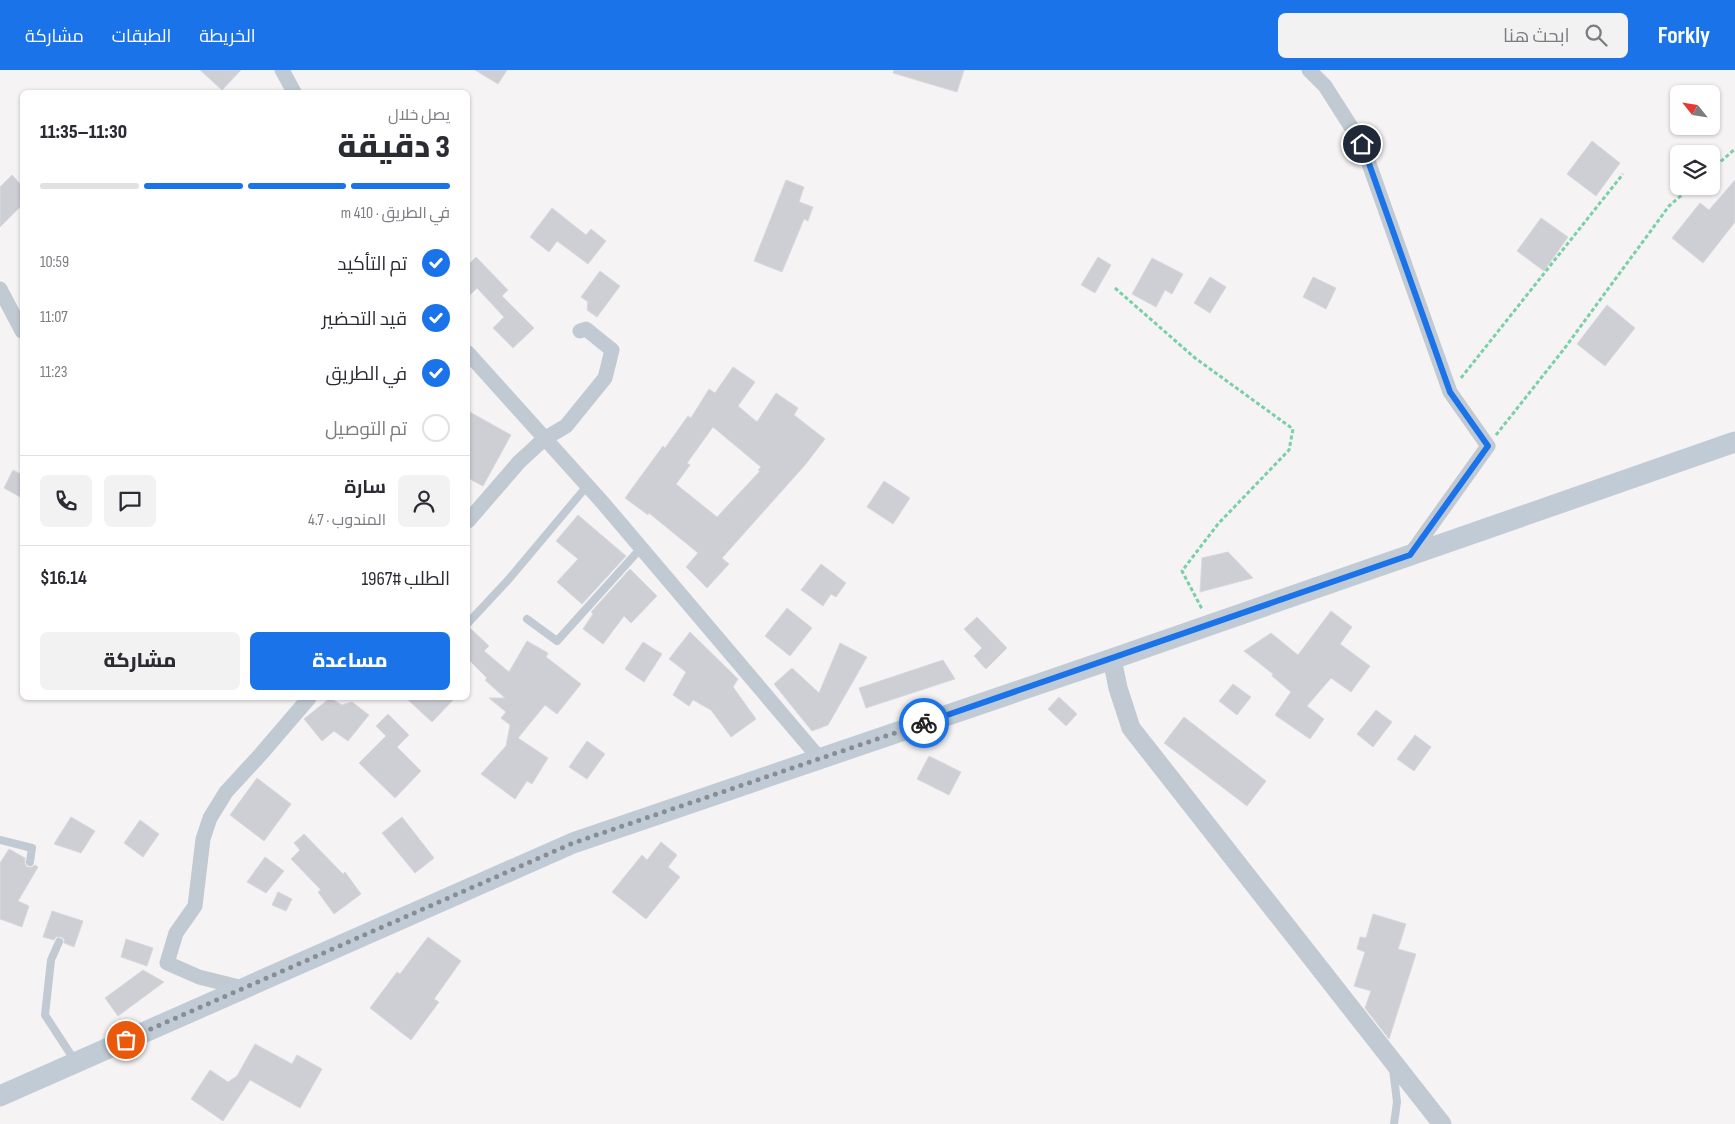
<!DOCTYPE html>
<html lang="ar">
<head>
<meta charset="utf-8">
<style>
	:root { --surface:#fff; --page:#f2f2f3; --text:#2b2b33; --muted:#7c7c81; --line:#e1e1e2; --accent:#1a73e8 }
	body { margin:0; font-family:"Sofia Sans Condensed",Cairo,sans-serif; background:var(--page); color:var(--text); direction:rtl; height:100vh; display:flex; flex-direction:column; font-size:19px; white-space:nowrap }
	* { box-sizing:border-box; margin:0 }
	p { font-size:16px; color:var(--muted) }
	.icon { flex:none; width:28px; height:28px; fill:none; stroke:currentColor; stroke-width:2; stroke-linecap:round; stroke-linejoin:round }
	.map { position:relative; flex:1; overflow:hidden; direction:ltr }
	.details { position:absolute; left:20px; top:20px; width:450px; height:610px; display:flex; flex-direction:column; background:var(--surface); border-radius:8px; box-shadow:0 1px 4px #0004; direction:rtl }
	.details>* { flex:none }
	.needle { width:32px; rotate:300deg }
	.controls { position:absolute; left:1670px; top:15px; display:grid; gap:10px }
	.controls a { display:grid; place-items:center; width:50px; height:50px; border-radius:8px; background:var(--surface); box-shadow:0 1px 4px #0004; font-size:25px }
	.pin { position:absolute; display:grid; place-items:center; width:42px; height:42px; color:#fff; margin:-21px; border:2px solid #fff; border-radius:50%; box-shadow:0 1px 5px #0007 }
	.courier { position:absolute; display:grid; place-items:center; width:50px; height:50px; margin:-25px; border:4px solid #1a73e8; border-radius:50%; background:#fff; color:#222; box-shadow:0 1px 6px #0007 }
	.summary em { font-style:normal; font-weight:800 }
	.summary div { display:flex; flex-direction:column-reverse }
	.summary { display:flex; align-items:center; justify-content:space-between; height:85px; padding:0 20px }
	h1 { font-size:32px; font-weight:800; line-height:38px }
	.bar { display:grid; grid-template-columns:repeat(4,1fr); gap:8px 5px; align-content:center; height:60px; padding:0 20px }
	.bar i { height:6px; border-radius:4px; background:var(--line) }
	.bar .current { background:var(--accent) }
	.bar p { grid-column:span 4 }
	.line { display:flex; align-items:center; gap:12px; padding:0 20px; border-top:1px solid var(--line) }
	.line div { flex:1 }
	.round { display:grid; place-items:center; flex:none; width:52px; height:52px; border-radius:8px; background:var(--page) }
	ol { padding:0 20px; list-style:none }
	li { display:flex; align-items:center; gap:15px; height:55px }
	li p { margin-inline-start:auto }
	li .icon { padding:5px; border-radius:50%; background:var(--accent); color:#fff; stroke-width:4 }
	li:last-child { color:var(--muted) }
	li i { width:28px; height:28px; border:2px solid var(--line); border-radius:50% }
	.cta { display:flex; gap:10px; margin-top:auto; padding:10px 20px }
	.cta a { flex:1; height:58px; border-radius:8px; background:var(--accent); color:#fff; font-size:20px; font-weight:800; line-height:58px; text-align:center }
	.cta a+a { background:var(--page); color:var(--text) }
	header { display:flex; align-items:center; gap:30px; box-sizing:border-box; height:70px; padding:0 25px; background:var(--accent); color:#fff }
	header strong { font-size:24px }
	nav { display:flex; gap:28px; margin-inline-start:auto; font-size:18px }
	.search { width:350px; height:45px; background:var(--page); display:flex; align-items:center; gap:12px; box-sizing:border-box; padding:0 18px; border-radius:8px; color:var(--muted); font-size:19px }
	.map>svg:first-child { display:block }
	.building { fill:#cdcfd5; stroke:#d7d9de; fill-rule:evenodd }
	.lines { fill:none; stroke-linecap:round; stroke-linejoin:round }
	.path { stroke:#7ad0a6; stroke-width:3; stroke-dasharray:4 2.5; stroke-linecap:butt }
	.service { stroke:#c1cad2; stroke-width:8 }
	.minor { stroke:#c1cad2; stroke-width:15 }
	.tertiary { stroke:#c1cad2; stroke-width:19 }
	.secondary { stroke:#c1cbd6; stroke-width:21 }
	.done { stroke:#868d94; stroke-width:5; stroke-dasharray:0 9 }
	.route { stroke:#1a73e8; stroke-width:6 }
</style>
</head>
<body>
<header>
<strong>Forkly</strong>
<div class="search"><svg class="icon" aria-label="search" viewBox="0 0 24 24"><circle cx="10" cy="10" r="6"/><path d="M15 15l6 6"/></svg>ابحث هنا</div>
<nav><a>الخريطة</a><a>الطبقات</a><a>مشاركة</a></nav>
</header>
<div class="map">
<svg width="1735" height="1054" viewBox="0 0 1735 1054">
	<rect width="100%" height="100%" fill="#f5f3f3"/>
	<path class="building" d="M200,0H241L222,20Z
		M475,0H507L498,14Z
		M894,0H964L957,22L893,3Z
		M1592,71L1620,93L1596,126L1567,104Z
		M12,105L22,116V135L0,157V117Z
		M786,110L804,117L799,132L813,137L808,151L804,149L782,202L754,191Z
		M1735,110V152L1703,193L1672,168L1700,133L1709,140Z
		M552,138L586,165L591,159L606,171L588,194L557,171L549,182L530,167Z
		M1541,148L1568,167L1544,201L1517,181Z
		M476,187L508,220L502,226L534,258L513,278L493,258L504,247L477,218L468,227V195Z
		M1098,187L1111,195L1095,223L1081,215Z
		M1152,188L1183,204L1172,224L1165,220L1156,237L1132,224Z
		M600,201L620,216L597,247L587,240L588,232L581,227Z
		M1210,207L1226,217L1210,243L1194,233Z
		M1313,207L1336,218L1326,239L1303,227Z
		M1607,235L1635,258L1605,296L1577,274Z
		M733,297L755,312L738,336L757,352L776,323L798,338L794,345L825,369L805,395L722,488L729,494L707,518L686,497L698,483L649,443L648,445L625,428L663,376L665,378L688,346L691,348L709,319L715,323ZM713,357L761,397L758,400L760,401L717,447L676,414L690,395L687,393Z
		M468,341L511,365L483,416L468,408Z
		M13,400L22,405V428L4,418Z
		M884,411L910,428L893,454L867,437Z
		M578,445L626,486L582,534L557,512L578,489L556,471Z
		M1228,482L1253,508L1200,522L1202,488Z
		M821,494L846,513L836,527L831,524L823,536L801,520Z
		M630,499L657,526L631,553L624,546L603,574L583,559L593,544L591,542Z
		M787,538L812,558L790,586L765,566Z
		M1331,541L1352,557L1340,574L1370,596L1351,622L1331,608L1307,636L1324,649L1310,669L1275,645L1291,622L1272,606L1273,604L1244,581L1271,563L1298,585Z
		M977,547L1007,578L986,599L974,586L982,578L964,559Z
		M470,558L489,576L484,581L509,602L527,571L548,583L546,587L581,614L557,644L545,635L518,668L548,688L532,714L527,711L515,729L481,704L506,676L510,655L501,648L506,642L489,628H505L485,610L487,608L468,589V559Z
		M690,562L738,609L733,617L756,649L731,667L711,640L693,630L689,636L673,625L686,602L669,589Z
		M643,572L662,584L644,612L625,599Z
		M840,573L867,587L828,655L812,661L774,614L792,598L819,623Z
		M943,590L955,609L866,638L859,618Z
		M1233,614L1251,627L1237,645L1219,631Z
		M1059,627L1077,644L1066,656L1048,639Z
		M330,628L342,635L352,632L369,645L348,671L334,661L322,671L304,649Z
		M406,628H455L432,652Z
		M1376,640L1392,652L1373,677L1357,664Z
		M388,644L409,665L397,677L421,701L395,728L359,693L386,666L376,656Z
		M1184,647L1266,711L1247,736L1164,673Z
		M1415,665L1431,677L1414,701L1397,689Z
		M587,671L605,684L587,709L569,697Z
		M929,686L961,702L949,725L917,709Z
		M257,708L291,734L264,771L230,745Z
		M71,747L95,761L81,783L54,774Z
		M402,747L434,788L415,803L382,763Z
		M140,750L159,764L143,787L124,773Z
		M304,764L343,804L345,802L361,824L334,844L318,822L321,820L291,789L300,780L294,773Z
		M661,772L677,785L668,797L680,807L646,849L612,822L642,785L647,790Z
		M9,779L25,788V794L27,797H32L35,795L38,797L18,831L29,836L22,857L0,849V793Z
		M265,787L284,801L266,823L247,812Z
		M278,822L292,829L286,841L272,835Z
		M52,841L83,851L74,877L64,873V869L61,867H56L54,870L43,867Z
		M1373,844L1406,854L1398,879L1416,884L1389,969L1365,938L1371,921L1354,916L1365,882L1357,879L1360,867L1366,868Z
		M428,867L461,891L434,929L439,932L411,970L370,938L397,902L400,904Z
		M126,869L153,878L147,896L121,887Z
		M143,900L164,912L118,946L105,928Z
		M255,974L292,994L297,985L322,999L300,1038L250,1010L223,1051L191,1029L210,1000L228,1012L237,1006Z"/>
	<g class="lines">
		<path class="path" d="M1711,100L1735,79
			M1115,218L1195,288L1293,359L1289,380L1218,454L1182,501L1202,539
			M1461,308L1623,104
			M1496,365L1564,279L1669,136L1692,116"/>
		<path class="service" d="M527,549L557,571L641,478
			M468,553L509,509L587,416
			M0,770L32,778L30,792
			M59,872L51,890L45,945L75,991
			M1393,999L1397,1032L1394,1054"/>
		<path class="minor" d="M282,0L294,22
			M1309,0L1325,16L1362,74L1450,322L1488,376L1410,485
			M0,219L22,261
			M468,283L603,433L820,689
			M468,451L519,392L544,369L566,356L605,308L612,280L586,259L580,261
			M243,918L199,907L167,893L176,863L195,836L203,769L210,748L226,722L261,684L309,628"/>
		<path class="tertiary" d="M1112,589L1118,618L1131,658L1442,1054"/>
		<path class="secondary" d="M0,1026L573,773L1112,589L1735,372"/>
	</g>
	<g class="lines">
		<path class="done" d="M126,970L573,773L924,653"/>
		<path class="route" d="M924,653L1410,485L1488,376L1450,322L1362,74"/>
	</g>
</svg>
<div class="controls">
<a><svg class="needle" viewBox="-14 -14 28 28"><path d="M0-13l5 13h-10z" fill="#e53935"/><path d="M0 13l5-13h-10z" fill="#7c7c81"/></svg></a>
<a><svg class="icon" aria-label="layers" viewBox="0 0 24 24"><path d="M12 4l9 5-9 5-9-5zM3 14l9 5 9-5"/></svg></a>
</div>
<div class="pin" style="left:126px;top:970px;background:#ea580c"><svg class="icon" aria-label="bag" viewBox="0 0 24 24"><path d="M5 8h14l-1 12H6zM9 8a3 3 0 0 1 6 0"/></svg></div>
<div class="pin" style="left:1362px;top:74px;background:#1f2937"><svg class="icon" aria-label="home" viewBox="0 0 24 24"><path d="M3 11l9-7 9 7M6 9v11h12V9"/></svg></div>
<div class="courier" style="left:924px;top:653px"><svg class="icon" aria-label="bike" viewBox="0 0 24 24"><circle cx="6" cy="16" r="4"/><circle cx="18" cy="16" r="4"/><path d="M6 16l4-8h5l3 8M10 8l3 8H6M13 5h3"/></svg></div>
<section class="details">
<div class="summary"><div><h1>3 دقيقة</h1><p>يصل خلال</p></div><em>11:30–11:35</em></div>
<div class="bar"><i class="current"></i><i class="current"></i><i class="current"></i><i></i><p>في الطريق · 410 m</p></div>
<ol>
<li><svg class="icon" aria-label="check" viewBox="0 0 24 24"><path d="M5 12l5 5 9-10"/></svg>تم التأكيد<p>10:59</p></li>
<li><svg class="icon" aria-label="check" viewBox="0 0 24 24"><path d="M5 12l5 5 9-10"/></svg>قيد التحضير<p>11:07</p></li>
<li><svg class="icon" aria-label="check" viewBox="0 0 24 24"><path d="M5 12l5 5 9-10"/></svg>في الطريق<p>11:23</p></li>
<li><i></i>تم التوصيل</li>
</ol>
<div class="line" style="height:90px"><a class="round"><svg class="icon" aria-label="person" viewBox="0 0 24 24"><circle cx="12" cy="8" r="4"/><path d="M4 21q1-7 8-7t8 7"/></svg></a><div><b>سارة</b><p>المندوب · 4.7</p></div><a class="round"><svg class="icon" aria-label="chat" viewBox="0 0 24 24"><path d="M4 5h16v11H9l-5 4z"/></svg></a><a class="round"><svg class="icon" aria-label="phone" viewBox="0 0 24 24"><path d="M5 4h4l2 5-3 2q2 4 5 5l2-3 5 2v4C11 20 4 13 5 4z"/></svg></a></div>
<div class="line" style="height:65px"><div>الطلب #1967</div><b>$16.14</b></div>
<div class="cta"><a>مساعدة</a><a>مشاركة</a></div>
</section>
</div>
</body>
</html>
